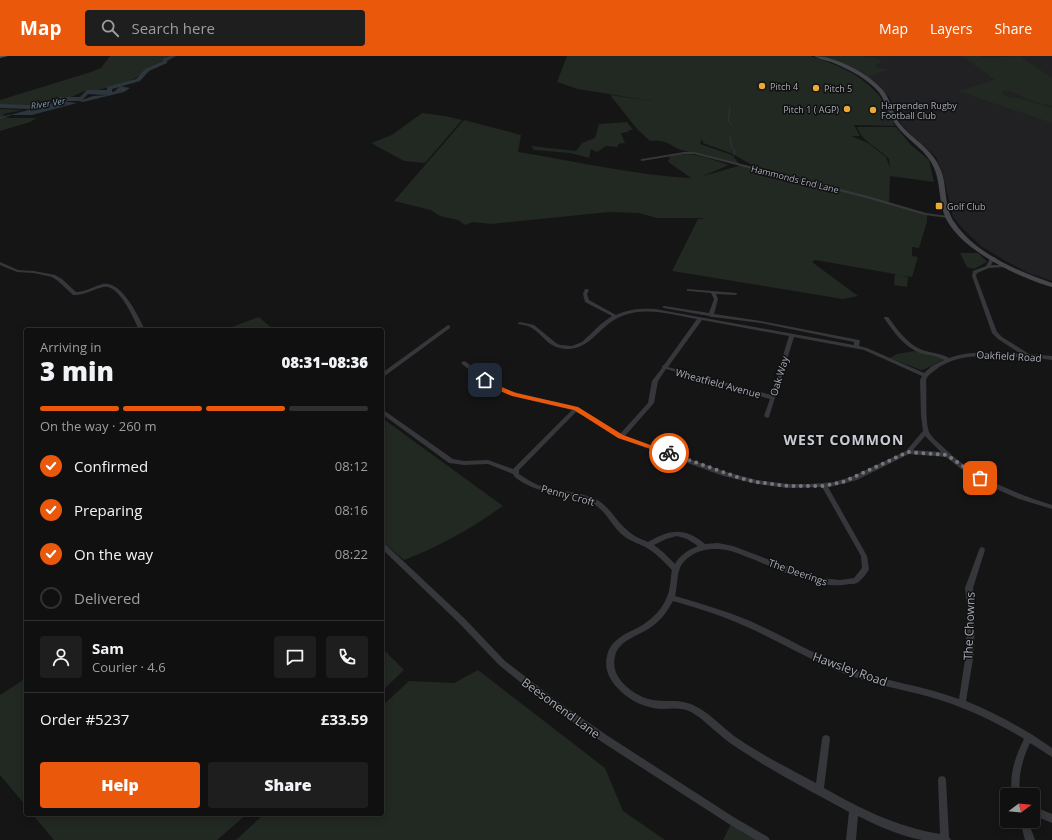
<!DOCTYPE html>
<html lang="en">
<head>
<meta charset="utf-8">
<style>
	:root { --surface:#101010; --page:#1e1e1e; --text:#f1f3f6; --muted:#9c9d9f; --line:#303030; --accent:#ea580c }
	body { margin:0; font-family:"Open Sans",sans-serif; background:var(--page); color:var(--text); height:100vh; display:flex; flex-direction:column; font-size:15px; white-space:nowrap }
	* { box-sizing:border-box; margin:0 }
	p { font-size:13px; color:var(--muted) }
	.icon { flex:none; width:22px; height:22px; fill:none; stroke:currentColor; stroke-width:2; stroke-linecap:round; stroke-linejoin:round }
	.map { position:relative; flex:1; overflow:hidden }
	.side { position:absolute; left:24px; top:272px; width:360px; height:488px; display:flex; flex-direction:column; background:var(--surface); border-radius:4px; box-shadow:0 2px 10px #0003,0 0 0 1px var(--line) }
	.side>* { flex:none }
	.needle { width:26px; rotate:74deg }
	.buttons { position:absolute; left:1000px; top:732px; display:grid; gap:8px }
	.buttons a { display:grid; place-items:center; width:40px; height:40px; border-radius:4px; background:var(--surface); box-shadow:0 2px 10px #0003,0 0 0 1px var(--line); font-size:20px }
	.pin { position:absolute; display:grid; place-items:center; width:34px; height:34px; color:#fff; margin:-17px; border-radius:8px; box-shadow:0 2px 6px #0006 }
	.courier { position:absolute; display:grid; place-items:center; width:40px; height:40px; margin:-20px; border:3px solid #ea580c; border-radius:50%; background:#fff; color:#222; box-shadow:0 1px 5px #0007 }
	.overview em { font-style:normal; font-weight:800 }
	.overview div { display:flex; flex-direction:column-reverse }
	.overview { display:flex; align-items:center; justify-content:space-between; height:68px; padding:0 16px }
	h1 { font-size:26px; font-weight:800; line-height:30px }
	.bar { display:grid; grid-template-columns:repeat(4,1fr); gap:6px 4px; align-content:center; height:48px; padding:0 16px }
	.bar i { height:5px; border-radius:3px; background:var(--line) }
	.bar .current { background:var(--accent) }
	.bar p { grid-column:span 4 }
	.line { display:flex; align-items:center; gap:10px; padding:0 16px; border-top:1px solid var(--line) }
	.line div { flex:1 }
	.round { display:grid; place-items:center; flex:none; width:42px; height:42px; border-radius:4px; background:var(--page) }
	ol { padding:0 16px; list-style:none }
	li { display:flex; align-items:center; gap:12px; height:44px }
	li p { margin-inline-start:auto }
	li .icon { padding:4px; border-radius:50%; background:var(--accent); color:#fff; stroke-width:4 }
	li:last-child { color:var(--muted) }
	li i { width:22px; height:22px; border:2px solid var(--line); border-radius:50% }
	.button { display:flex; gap:8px; margin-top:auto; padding:8px 16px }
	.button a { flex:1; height:46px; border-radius:4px; background:var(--accent); color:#fff; font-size:16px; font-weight:800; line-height:46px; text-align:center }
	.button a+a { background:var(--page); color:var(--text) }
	header { display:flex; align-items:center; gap:24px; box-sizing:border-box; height:56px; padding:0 20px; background:var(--accent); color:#fff }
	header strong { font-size:19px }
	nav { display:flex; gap:22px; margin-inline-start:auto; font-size:14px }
	.search { width:280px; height:36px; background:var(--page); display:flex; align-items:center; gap:10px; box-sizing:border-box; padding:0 14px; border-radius:4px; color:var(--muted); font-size:15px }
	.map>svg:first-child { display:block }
	.built { fill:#212123 }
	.green { fill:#212922 }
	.water { fill:#2d363c }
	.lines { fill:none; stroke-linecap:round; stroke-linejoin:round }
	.stream { stroke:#2d363c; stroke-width:1 }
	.river { fill:#2d363c; fill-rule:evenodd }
	.street { fill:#36373b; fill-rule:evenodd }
	.secondary { fill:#44464b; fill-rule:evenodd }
	.primary { fill:#52545a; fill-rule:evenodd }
	.route { fill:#ea580c }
	.done { stroke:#74777e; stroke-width:4; stroke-dasharray:0 7.2 }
	.poi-dot { fill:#eda936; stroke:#101011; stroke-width:1.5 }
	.labels { text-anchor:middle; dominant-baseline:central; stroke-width:3; stroke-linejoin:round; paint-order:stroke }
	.far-poi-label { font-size:9px; fill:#a7acb6; stroke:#101011; text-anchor:start }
	.far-water-label { font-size:9px; font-style:italic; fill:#7e9bb1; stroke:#101011 }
	.far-street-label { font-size:9px; fill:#a7acb6; stroke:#101011 }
	.street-label { font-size:10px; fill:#a7acb6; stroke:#101011 }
	.near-street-label { font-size:12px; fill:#a7acb6; stroke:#101011 }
	.district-label { font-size:14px; font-weight:bold; letter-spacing:1px; fill:#c8cbd2; stroke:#101011 }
</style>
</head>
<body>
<header>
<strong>Map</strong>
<div class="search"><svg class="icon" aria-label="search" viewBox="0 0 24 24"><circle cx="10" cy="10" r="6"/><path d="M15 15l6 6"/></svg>Search here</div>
<nav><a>Map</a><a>Layers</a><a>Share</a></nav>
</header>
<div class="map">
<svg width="1052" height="784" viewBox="0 0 1052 784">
	<rect width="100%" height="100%" fill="#151516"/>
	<path class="built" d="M819,0H1052V225L1028,217L1004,204L981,190L964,174L953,161L942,115L936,101L907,75L898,64L890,42L880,32L833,5Z"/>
	<path class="green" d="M110,0H172L144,14L143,17L127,27L98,34L85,35L69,42L58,43L33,50H0V44L91,16L101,12Z
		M567,0H810C834,7 858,17 875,35C884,44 890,58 895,70L854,69L860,80H851L868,87L886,101L890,112L889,103C879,92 862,86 857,71H896L911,89L929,104L934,126L890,120L889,148L927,159V166L919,192L912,191V200L918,201L912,221L898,219L908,221L907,231L894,229L895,218L815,204L812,206L858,240L843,243L672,215L698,163L707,162H657L639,157L609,156L491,168L473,166L465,169L458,164L440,160L431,154L394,145L464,64L521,79L518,96C575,105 633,119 691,122L667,105L669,104L670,100C693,95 707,102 729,109L703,120L742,109L757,112L733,98L703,87L702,82L700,88L732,99L740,109C721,104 703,100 685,95C669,91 670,83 650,85L637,73L610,39L652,45L578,33L557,26Z
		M819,0H860L883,4L875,10L888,14L870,20L880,32C861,19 841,7 819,0Z
		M962,0H980L985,2L1020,0L1052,22V50C1043,47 1031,46 1023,41C1016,37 1011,34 1002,35V37L1005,40L1018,42L1052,52V67L958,35L995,24Z
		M0,53L23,54L3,58L5,61L11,62H37L30,66L0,75Z
		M422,57L445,60L462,64L425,107L404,105L371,87L392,79Z
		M627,66L633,74H628L629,76L621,77L625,87L618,88V91L606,90L597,96L591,93L589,102L570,97L534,94L531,90L576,95L582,87L595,82L599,68Z
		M960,197H978L987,206L974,213L967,211Z
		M259,261L274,274H224Z
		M915,295L942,302L943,304L925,313L921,314L890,302L897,298Z
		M382,362L503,450C472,472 439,491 404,504L382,485Z
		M382,592L404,614L382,635Z
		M478,614L605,712L623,755L665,784H236L264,758H382V650L409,625L454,627Z
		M26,622V750L0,719V639Z
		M32,758H247L217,784H54Z
		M731,768L759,784H723Z"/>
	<path class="water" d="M120,30L130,32L124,36L83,46L79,45L93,40L107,39L106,37L110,35L114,36Z
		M61,45L77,47L32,59H10Z"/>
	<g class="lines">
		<path class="stream" d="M730,52L728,64L732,69
			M0,62L10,59
			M730,81L732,92L735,95L734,99"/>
		<path class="river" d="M170,0H176L167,5V7L149,15L140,25L112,33V36L105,39L88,38L81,45H60L50,49L28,53L0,52V48L28,49L47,47L59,41H80L87,34H107V31L136,23L145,13L163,5V3Z"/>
		<path class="street" d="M684,96H694L868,140L926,157L948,160L950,161L948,162L925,159L866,142L694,98H684L642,105L640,104L642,103Z
			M991,201H995V202L991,209H1007L1009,210L1007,211L989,212L977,217L976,220L997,276L1002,281L1029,298L1052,300V304C1040,302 1027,302 1015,301C988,299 955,297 934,315C930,318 927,320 926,324C927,337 925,366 929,376C932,382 939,387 944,392C974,421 1012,436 1052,449V453L1019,443L989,430L961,413L946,401L909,398L857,424L834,430L828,431L867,500L869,513C867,517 862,524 857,527C855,528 851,528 849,528C818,535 775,511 747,501C737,497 728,493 717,493C704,492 690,497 682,508C676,517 678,530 675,540C700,547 726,555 750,565C782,579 812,597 844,610C881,625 921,629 959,643L966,597L967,551L965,532L979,494L980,492L982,491L984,492L985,494L973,532L975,551L974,597L966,645C997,658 1025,673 1052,692V701L1030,687C1022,704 1018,720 1020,739H1012C1009,719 1015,701 1024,683L1021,681C992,664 962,650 930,641C901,633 871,628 843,617C810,604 779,585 747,571C723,560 698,552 673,545C668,554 662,563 654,569C642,579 619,583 615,600C611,617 622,628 635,637C657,651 673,640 693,649C709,656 721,670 734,680C760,698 788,712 816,727L822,683L823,680L826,679L829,680L830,683L824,732C863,754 895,770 940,778L938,724L939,721L942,720L945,721L946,724L949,781L951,784C941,784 931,784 922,784C900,780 878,770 858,760L856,784H846L849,756C813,736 773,716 739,693C732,688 725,684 719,678C710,671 702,662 691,656C682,651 671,653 661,653C648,652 635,647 625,639C613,629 603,616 607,600C611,581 630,577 644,568C653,562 662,553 666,543C671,534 670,523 672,514C664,506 657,498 647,492C640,488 632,486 625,481C608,468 607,451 583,443C561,436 539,438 519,424C516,422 514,421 513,418L488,408L464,409L449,407L382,358V353L453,403L464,405L488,404L513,413L572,354L521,342L503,336L483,325L462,308L461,307L464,305L466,306L487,323L507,334L522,338L573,350L594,361L620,378L648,347L652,325L662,312V310L664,309L697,263C673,259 646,250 622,260C600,268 591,294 566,293C545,291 545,279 530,271C527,269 522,269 518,268V267L520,266L534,269L556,287L560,289L572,290L582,286L601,268L612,260L585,246L583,238L585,233H587L589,234L587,238L589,244L616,259C629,253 641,252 655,253L854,289V286L761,267L713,261H711L709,260L664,252L662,251L664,250L709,257L714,243L711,237L689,235H687V233L737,237V238L735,239L716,238L718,243L714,258L761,265L859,284L860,285L859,290L867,292L924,317L932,310L944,304C937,300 928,299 920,297C904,291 893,275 884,262V261H888C897,273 907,288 922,294C931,297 940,297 949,302C972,294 998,297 1021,298L998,283L992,277L972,220L973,215L986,210ZM702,264L789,280L771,339L668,311ZM794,281L864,294L922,320L920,324L921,359L923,375L906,395L853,420L834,426L809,428H788L757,424L726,416L625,380L654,347L658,325L666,313L770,343L764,360L767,362L769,361ZM576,356L590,363L619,382L723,420L757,428L788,432L822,431L861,500L862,512L854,522L840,524L820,522L799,515L733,490L718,487L705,488C685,471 670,473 648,486C641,483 633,480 627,474C616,465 610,451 597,444C578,434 557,436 538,429C531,426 525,422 519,418V414ZM925,380L941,396L913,394ZM677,480L687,483L698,490C688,494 680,499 675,508L664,497L654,489L666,483Z
			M0,206L18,214L34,215L55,219L62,223L76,236C86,236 94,230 103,228C122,225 138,260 145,274H139C134,263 119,227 103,231C93,233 84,240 73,239L58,225L52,221L34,217L17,216L0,209Z
			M448,269L450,270V272L382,322V317Z
			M382,486L384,487L465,563L505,605L557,645L608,680L735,762L768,781L770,784H756L729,768L602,686L551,651L499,609L459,567L382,493Z
			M1033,750L1052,758V767L1033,759Z
			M1020,765H1028L1035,784H1025Z"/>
		<path class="secondary" d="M814,0C836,0 872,19 885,37C892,47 893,60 901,69C914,84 932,93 940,112C948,129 943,151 955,167C976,198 1018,215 1052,227V231C1019,222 956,192 944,158C938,141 941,122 931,106C922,91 906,83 896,69C887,57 886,42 875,32C863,20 846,12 831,6C825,4 819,3 814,0Z"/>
		<path class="primary" d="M0,0H8L0,2Z"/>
	</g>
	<path class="route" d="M483,323H487L497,329L516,337L578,351L623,379L672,397L669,399L618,382L574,354L512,340L493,332L483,325Z"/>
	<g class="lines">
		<path class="done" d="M669,397L740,422L756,426L788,430H824L843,426L908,396L947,399L980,422"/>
	</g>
	<g class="poi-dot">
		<circle cx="762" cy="30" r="4"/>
		<circle cx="816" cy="32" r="4"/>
		<circle cx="847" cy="53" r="4"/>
		<circle cx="873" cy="54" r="4"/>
		<rect x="935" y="146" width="8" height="8" rx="2"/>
	</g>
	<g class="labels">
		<g class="far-poi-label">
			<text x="770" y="30">Pitch 4</text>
			<text x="824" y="32">Pitch 5</text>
			<text x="881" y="49">Harpenden Rugby<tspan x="881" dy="10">Football Club</tspan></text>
			<text x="839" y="53" text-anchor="end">Pitch 1 ( AGP)</text>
			<text x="947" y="150">Golf Club</text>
		</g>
		<g class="far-water-label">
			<text transform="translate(48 47) rotate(-9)">River Ver</text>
		</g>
		<g class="far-street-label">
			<text transform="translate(795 123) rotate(14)">Hammonds End Lane</text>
		</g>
		<g class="street-label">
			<text transform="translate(1009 300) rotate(3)">Oakfield Road</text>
			<text transform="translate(779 320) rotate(-73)">Oak Way</text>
			<text transform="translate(718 327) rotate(15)">Wheatfield Avenue</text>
			<text transform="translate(568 439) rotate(15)">Penny Croft</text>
			<text transform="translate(798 516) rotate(19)">The Deerings</text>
		</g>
		<g class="near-street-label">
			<text transform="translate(969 570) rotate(-88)">The Chowns</text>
			<text transform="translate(850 613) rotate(20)">Hawsley Road</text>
			<text transform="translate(561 652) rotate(36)">Beesonend Lane</text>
		</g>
		<g class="district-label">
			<text x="844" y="383">WEST COMMON</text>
		</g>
	</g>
</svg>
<div class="buttons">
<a><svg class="needle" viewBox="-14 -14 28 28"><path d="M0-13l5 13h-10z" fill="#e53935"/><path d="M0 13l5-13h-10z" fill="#9c9d9f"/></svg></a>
</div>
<div class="pin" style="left:980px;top:422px;background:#ea580c"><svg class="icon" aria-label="bag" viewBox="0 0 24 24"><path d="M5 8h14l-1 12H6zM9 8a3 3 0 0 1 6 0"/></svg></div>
<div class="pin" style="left:485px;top:324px;background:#1f2937"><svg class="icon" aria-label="home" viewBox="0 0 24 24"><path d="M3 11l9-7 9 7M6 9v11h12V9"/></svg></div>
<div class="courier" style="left:669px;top:397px"><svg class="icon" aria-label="bike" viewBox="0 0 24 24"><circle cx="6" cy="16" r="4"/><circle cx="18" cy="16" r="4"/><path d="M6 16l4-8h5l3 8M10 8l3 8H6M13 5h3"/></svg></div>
<section class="side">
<div class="overview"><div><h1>3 min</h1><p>Arriving in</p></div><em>08:31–08:36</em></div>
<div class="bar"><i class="current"></i><i class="current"></i><i class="current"></i><i></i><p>On the way · 260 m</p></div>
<ol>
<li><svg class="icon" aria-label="check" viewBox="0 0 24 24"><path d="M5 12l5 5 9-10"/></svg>Confirmed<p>08:12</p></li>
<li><svg class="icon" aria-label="check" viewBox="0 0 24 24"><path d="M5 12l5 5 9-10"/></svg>Preparing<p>08:16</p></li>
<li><svg class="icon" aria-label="check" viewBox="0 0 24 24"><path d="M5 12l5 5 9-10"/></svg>On the way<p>08:22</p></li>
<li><i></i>Delivered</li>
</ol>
<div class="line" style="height:72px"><a class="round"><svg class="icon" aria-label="person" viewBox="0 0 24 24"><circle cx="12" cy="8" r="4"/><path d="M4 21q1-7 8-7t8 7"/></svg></a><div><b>Sam</b><p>Courier · 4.6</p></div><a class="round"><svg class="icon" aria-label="chat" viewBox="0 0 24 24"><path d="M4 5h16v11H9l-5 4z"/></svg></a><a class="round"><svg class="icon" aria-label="phone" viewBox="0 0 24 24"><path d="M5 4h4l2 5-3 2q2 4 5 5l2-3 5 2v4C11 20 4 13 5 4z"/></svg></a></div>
<div class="line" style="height:52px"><div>Order #5237</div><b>£33.59</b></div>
<div class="button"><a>Help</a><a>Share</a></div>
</section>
</div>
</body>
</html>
